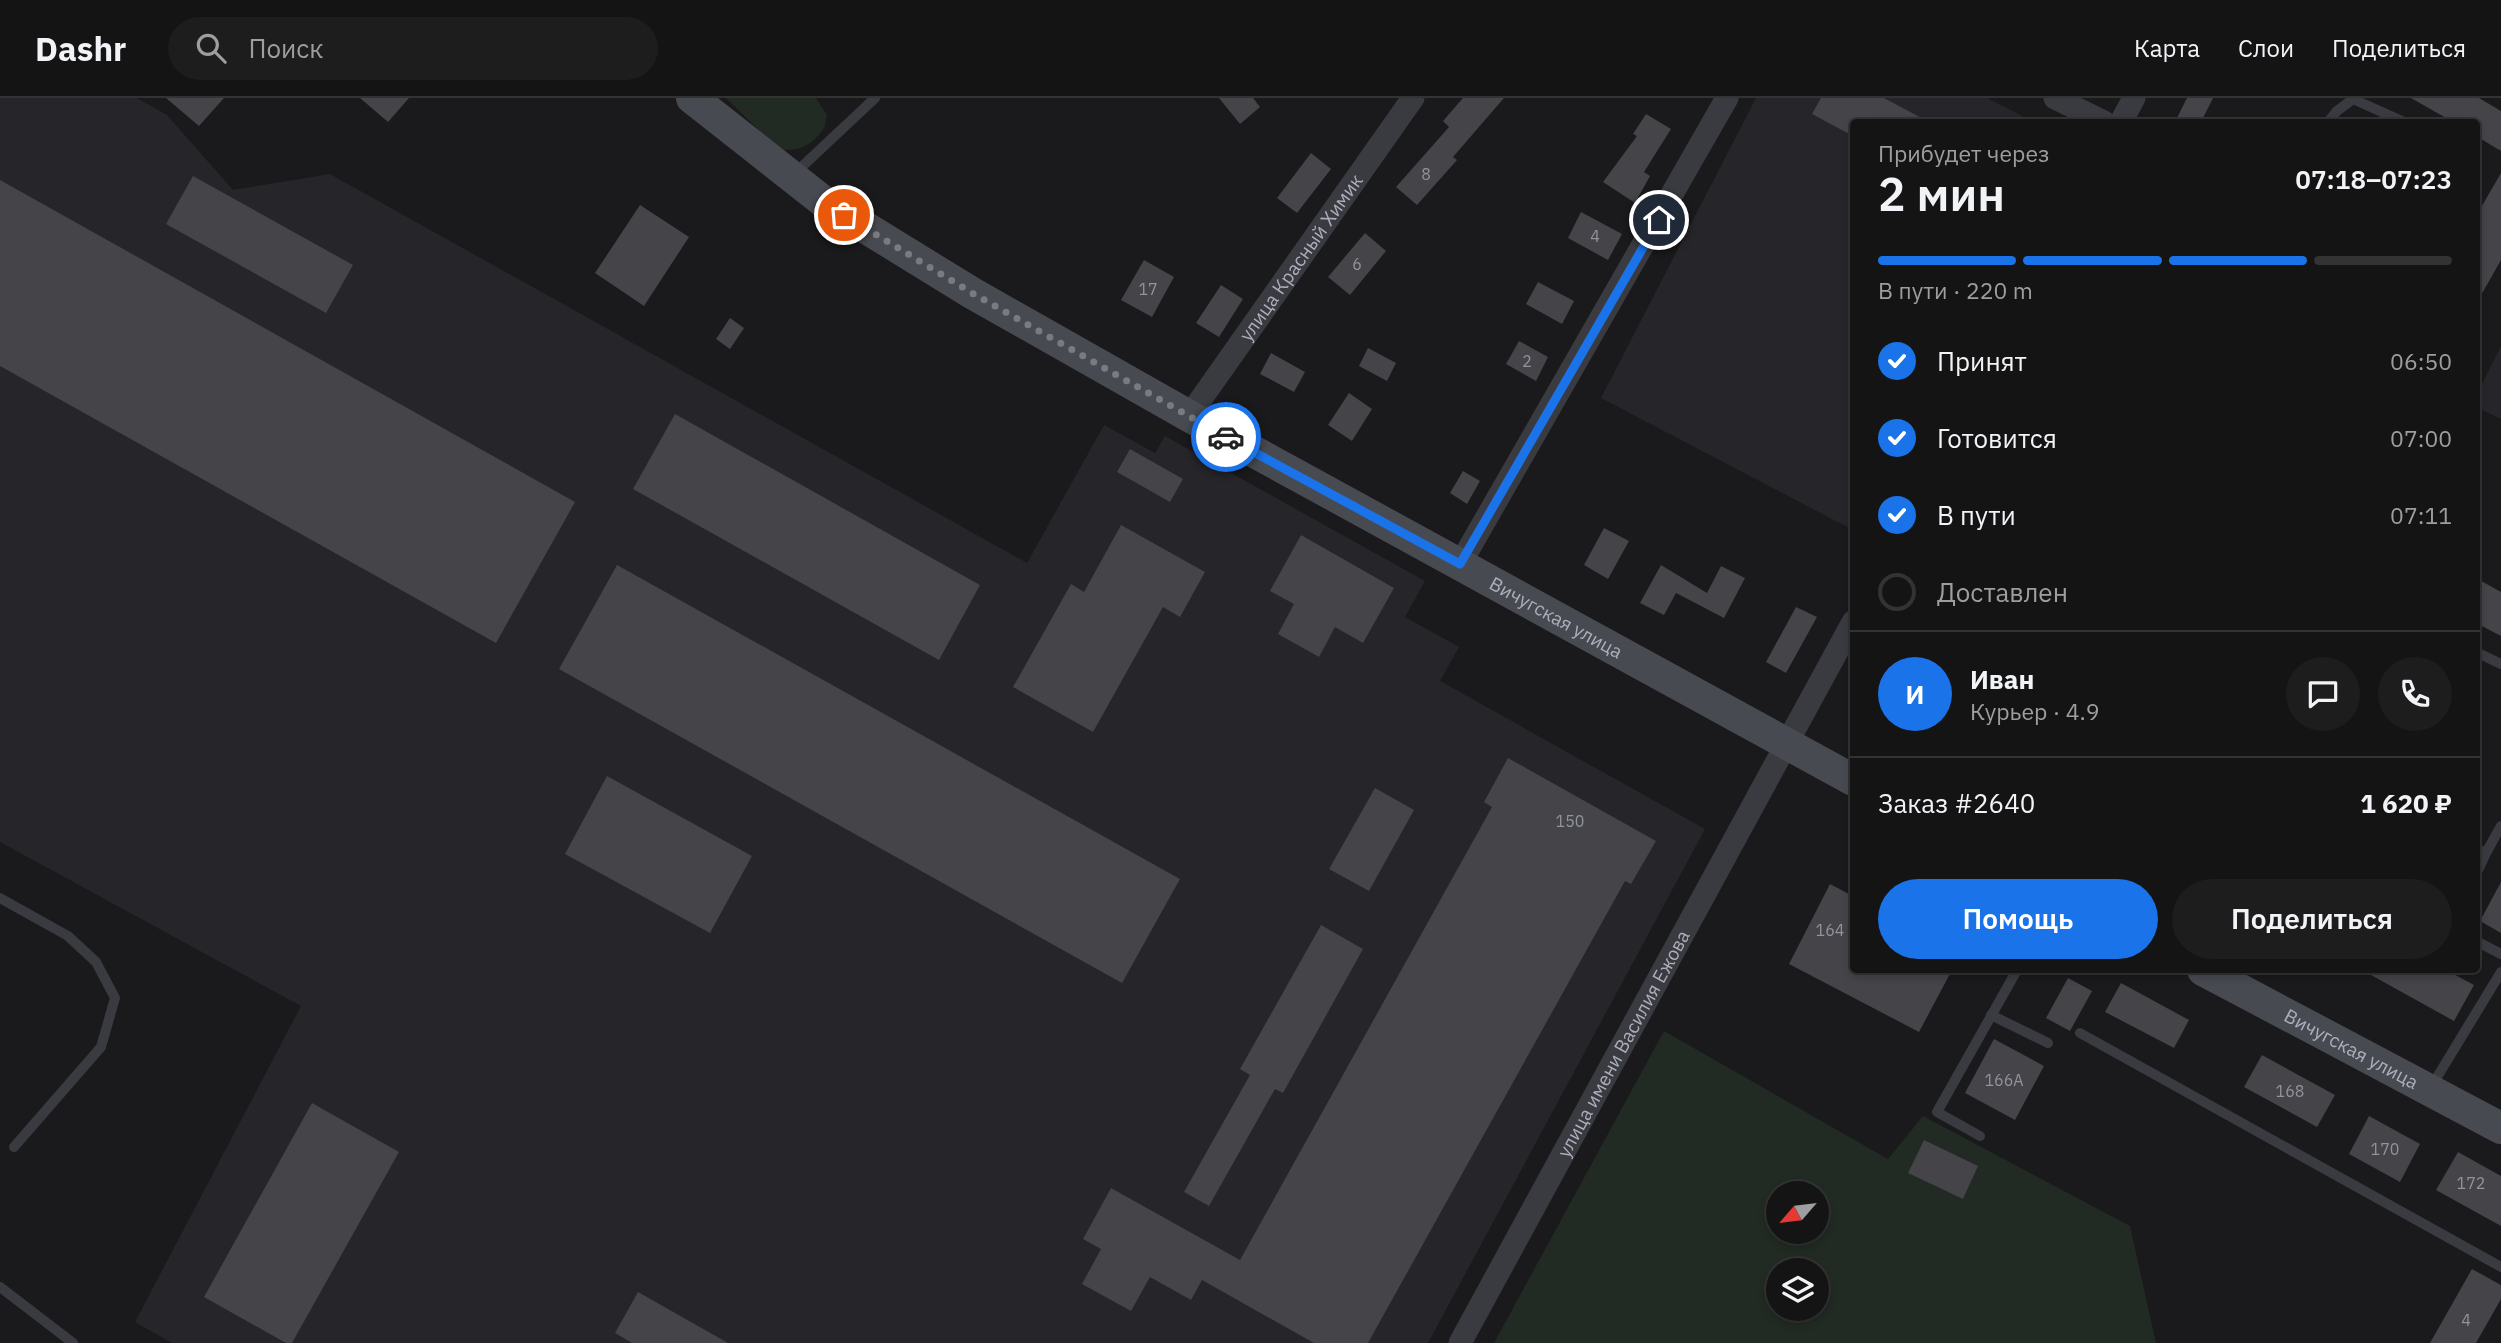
<!DOCTYPE html>
<html lang="ru">
<head>
<meta charset="utf-8">
<style>
	:root { --surface:#141415; --page:#1d1d1e; --text:#f1f3f6; --muted:#9d9ea0; --line:#333334; --accent:#1a73e8 }
	body { margin:0; font-family:"IBM Plex Sans",sans-serif; background:var(--page); color:var(--text); height:100vh; display:flex; flex-direction:column; font-size:26px; white-space:nowrap }
	* { box-sizing:border-box; margin:0 }
	p { font-size:23px; color:var(--muted) }
	.icon { flex:none; width:38px; height:38px; fill:none; stroke:currentColor; stroke-width:2; stroke-linecap:round; stroke-linejoin:round }
	.map { position:relative; flex:1; overflow:hidden }
	.drawer { position:absolute; left:1850px; top:21px; width:630px; height:854px; display:flex; flex-direction:column; background:var(--surface); border-radius:7px; box-shadow:0 4px 10px #0003,0 0 0 2px var(--line) }
	.drawer>* { flex:none }
	.needle { width:46px; rotate:242deg }
	.controls { position:absolute; left:1766px; top:1083px; display:grid; gap:14px }
	.controls a { display:grid; place-items:center; width:63px; height:63px; border-radius:50%; background:var(--surface); box-shadow:0 4px 10px #0003,0 0 0 2px var(--line); font-size:35px }
	.pin { position:absolute; display:grid; place-items:center; width:60px; height:60px; color:#fff; margin:-30px; border:4px solid #fff; border-radius:50%; box-shadow:0 2px 7px #0007 }
	.courier { position:absolute; display:grid; place-items:center; width:70px; height:70px; margin:-35px; border:5px solid #1a73e8; border-radius:50%; background:#fff; color:#222; box-shadow:0 2px 9px #0007 }
	.headline em { font-style:normal; font-weight:600 }
	.headline div { display:flex; flex-direction:column-reverse }
	.headline { display:flex; align-items:center; justify-content:space-between; height:119px; padding:0 28px }
	h1 { font-size:46px; font-weight:600; line-height:52px }
	.bar { display:grid; grid-template-columns:repeat(4,1fr); gap:10px 7px; align-content:center; height:84px; padding:0 28px }
	.bar i { height:9px; border-radius:5px; background:var(--line) }
	.bar .current { background:var(--accent) }
	.bar p { grid-column:span 4 }
	.line { display:flex; align-items:center; gap:18px; padding:0 28px; border-top:2px solid var(--line) }
	.line div { flex:1 }
	.round { display:grid; place-items:center; flex:none; width:74px; height:74px; border-radius:37px; background:var(--page) }
	ol { padding:0 28px; list-style:none }
	li { display:flex; align-items:center; gap:21px; height:77px }
	li p { margin-inline-start:auto }
	li .icon { padding:7px; border-radius:50%; background:var(--accent); color:#fff; stroke-width:4 }
	li:last-child { color:var(--muted) }
	li i { width:38px; height:38px; border:4px solid var(--line); border-radius:50% }
	.button { display:flex; gap:14px; margin-top:auto; padding:14px 28px }
	.button a { flex:1; height:80px; border-radius:42px; background:var(--accent); color:#fff; font-size:28px; font-weight:600; line-height:80px; text-align:center }
	.button a+a { background:var(--page); color:var(--text) }
	header { display:flex; align-items:center; gap:42px; box-sizing:border-box; height:98px; padding:0 35px; background:var(--surface); border-bottom:2px solid var(--line) }
	header strong { font-size:33px }
	nav { display:flex; gap:38px; margin-inline-start:auto; font-size:24px }
	.search { width:490px; height:63px; background:var(--page); display:flex; align-items:center; gap:18px; box-sizing:border-box; padding:0 24px; border-radius:38px; color:var(--muted); font-size:26px }
	.map>svg:first-child { display:block }
	.built { fill:#262529 }
	.green { fill:#212a23; fill-rule:evenodd }
	.building { fill:#444449 }
	.lines { fill:none; stroke-linecap:round; stroke-linejoin:round }
	.lane { stroke:#3a3b41; stroke-width:10 }
	.street { stroke:#3a3b41; stroke-width:23 }
	.secondary { stroke:#484a51; stroke-width:32 }
	.done { stroke:#797b83; stroke-width:7; stroke-dasharray:0 12.6 }
	.route { stroke:#1a73e8; stroke-width:9 }
	.labels { text-anchor:middle; dominant-baseline:central; stroke-width:5; stroke-linejoin:round; paint-order:stroke }
	.number-label { font-size:16px; fill:#92949e }
	.street-label { font-size:19px; fill:#acafbb; stroke:#151417 }
</style>
</head>
<body>
<header>
<strong>Dashr</strong>
<div class="search"><svg class="icon" aria-label="search" viewBox="0 0 24 24"><circle cx="10" cy="10" r="6"/><path d="M15 15l6 6"/></svg>Поиск</div>
<nav><a>Карта</a><a>Слои</a><a>Поделиться</a></nav>
</header>
<div class="map">
<svg width="2501" height="1245" viewBox="0 0 2501 1245">
	<rect width="100%" height="100%" fill="#1a1a1c"/>
	<path class="built" d="M0,0H137L167,17L233,92L330,76L1027,465L1104,327L1155,355L1165,338L1425,483L1405,519L1459,549L1440,583L1705,731L1428,1245H172L135,1224L301,908L0,744Z
		M1756,0H1987L2034,24H1853V432L1601,300Z
		M2501,248V321L2476,309V298Z"/>
	<path class="green" d="M726,0H816L827,17L825,28C815,46 798,56 777,50Z
		M1664,933L1888,1061L1923,1018L2130,1128L2156,1245H1494ZM1778,1096H1816V1134H1778ZM1778,1172H1816V1211H1778Z"/>
	<path class="building" d="M166,0H224L199,28Z
		M360,0H409L388,24Z
		M1219,0H1253L1260,9L1240,26Z
		M1463,0H1504L1453,59L1457,62L1417,107L1396,89L1449,29L1443,23Z
		M1821,0H1884L1929,24H1853V38L1812,16Z
		M2187,0H2213L2201,24H2175Z
		M2411,0H2479L2501,13V53L2476,38V24H2453Z
		M1646,16L1671,31L1644,74L1650,78L1635,105L1603,84L1637,38L1633,36Z
		M1311,55L1331,71L1297,115L1277,100Z
		M2501,75V162L2476,206V118Z
		M193,78L353,167L326,215L166,126Z
		M0,82L575,404L496,545L0,268Z
		M640,107L689,139L644,208L595,175Z
		M1581,114L1622,136L1608,162L1568,140Z
		M1365,135L1386,153L1350,197L1328,179Z
		M1144,162L1174,179L1152,219L1121,202Z
		M1538,184L1574,203L1562,226L1526,206Z
		M1221,187L1243,201L1219,239L1196,225Z
		M730,220L744,230L730,251L716,241Z
		M1519,243L1548,259L1536,283L1506,266Z
		M1368,250L1396,265L1387,283L1359,268Z
		M1271,255L1305,274L1294,294L1260,276Z
		M1349,295L1372,311L1352,343L1328,327Z
		M675,316L980,487L939,562L633,391Z
		M1130,351L1183,381L1170,404L1117,374Z
		M1463,373L1480,383L1467,406L1450,395Z
		M1121,427L1205,474L1180,519L1163,509L1093,634L1013,589L1071,486L1084,494Z
		M1604,430L1629,443L1608,481L1584,467Z
		M1301,437L1394,490L1363,545L1335,529L1319,559L1278,536L1294,506L1270,493Z
		M617,467L1180,781L1122,885L559,571Z
		M1661,467L1707,495L1721,468L1745,480L1724,520L1676,495L1664,517L1640,505Z
		M2476,480L2501,494V538L2476,525Z
		M1796,509L1817,519L1786,575L1766,564Z
		M1508,660L1656,743L1631,786L1625,783L1368,1245H1314L1202,1182L1191,1202L1150,1179L1131,1213L1082,1186L1101,1151L1083,1141L1111,1090L1240,1162L1492,709L1484,704Z
		M607,678L752,758L710,835L565,756Z
		M1375,690L1414,712L1369,793L1329,771Z
		M2501,784V835L2480,823Z
		M1830,786L1853,798V872H1952L1919,934L1789,866Z
		M1321,827L1363,851L1283,995L1275,991L1209,1108L1184,1094L1250,977L1240,971Z
		M2362,872H2446L2474,887L2454,923Z
		M2068,880L2092,893L2070,933L2046,920Z
		M2121,885L2189,922L2174,950L2105,914Z
		M1994,941L2044,968L2015,1022L1965,995Z
		M2262,957L2335,997L2317,1029L2244,989Z
		M312,1005L399,1054L292,1245H286L204,1199Z
		M2369,1018L2420,1046L2400,1084L2349,1056Z
		M1924,1042L1978,1068L1963,1101L1908,1075Z
		M2458,1054L2501,1078V1128L2436,1092Z
		M2472,1171L2501,1187V1201L2476,1245H2430Z
		M638,1194L728,1245H632L615,1235Z"/>
	<g class="lines">
		<path class="lane" d="M2328,24L2337,13L2353,1L2404,24
			M793,77L875,0
			M2476,554L2501,566
			M2476,750L2486,755L2501,728
			M2476,776L2486,755
			M0,800L68,838L96,864L115,900L101,949L14,1049
			M2476,843L2501,856
			M1991,917L2048,945
			M2080,935L2501,1169
			M2431,989L2501,874
			M1980,1038L1937,1014L2017,872
			M0,1189L73,1245"/>
		<g class="street">
			<path d="M2055,0L2104,24"/>
			<path d="M2121,24L2134,0"/>
			<path id="s1" d="M1189,318L1413,0"/>
			<path d="M1460,466L1727,0"/>
			<path id="s2" d="M1460,1245L1853,524"/>
		</g>
		<g class="secondary">
			<path id="s3" d="M692,0L824,104L972,195L1189,318L1853,682"/>
			<path id="s4" d="M2203,872L2501,1030"/>
		</g>
	</g>
	<g class="lines">
		<path class="done" d="M844,117L972,195L1226,339"/>
		<path class="route" d="M1226,339L1460,466L1659,122"/>
	</g>
	<g class="labels">
		<g class="number-label">
			<text x="1426" y="76">8</text>
			<text x="1595" y="138">4</text>
			<text x="1357" y="166">6</text>
			<text x="1148" y="191">17</text>
			<text x="1527" y="263">2</text>
			<text x="1570" y="723">150</text>
			<text x="1830" y="832">164</text>
			<text x="2004" y="982">166А</text>
			<text x="2290" y="993">168</text>
			<text x="2385" y="1051">170</text>
			<text x="2471" y="1085">172</text>
			<text x="2466" y="1222">4</text>
		</g>
		<g class="street-label">
			<text stroke="none"><textPath href="#s1" startOffset="194">улица Красный Химик</textPath></text>
			<text stroke="none"><textPath href="#s3" startOffset="1010">Вичугская улица</textPath></text>
			<text stroke="none"><textPath href="#s2" startOffset="341">улица имени Василия Ежова</textPath></text>
			<text stroke="none"><textPath href="#s4" startOffset="168">Вичугская улица</textPath></text>
		</g>
	</g>
</svg>
<div class="controls">
<a><svg class="needle" viewBox="-14 -14 28 28"><path d="M0-13l5 13h-10z" fill="#e53935"/><path d="M0 13l5-13h-10z" fill="#9d9ea0"/></svg></a>
<a><svg class="icon" aria-label="layers" viewBox="0 0 24 24"><path d="M12 4l9 5-9 5-9-5zM3 14l9 5 9-5"/></svg></a>
</div>
<div class="pin" style="left:844px;top:117px;background:#ea580c"><svg class="icon" aria-label="bag" viewBox="0 0 24 24"><path d="M5 8h14l-1 12H6zM9 8a3 3 0 0 1 6 0"/></svg></div>
<div class="pin" style="left:1659px;top:122px;background:#1f2937"><svg class="icon" aria-label="home" viewBox="0 0 24 24"><path d="M3 11l9-7 9 7M6 9v11h12V9"/></svg></div>
<div class="courier" style="left:1226px;top:339px"><svg class="icon" aria-label="car" viewBox="0 0 24 24"><path d="M5 17H2v-5l4-1 3-4h7l3 4 3 1v5h-3M9 17h6M6 11h13"/><circle cx="7" cy="17" r="2"/><circle cx="17" cy="17" r="2"/></svg></div>
<section class="drawer">
<div class="headline"><div><h1>2 мин</h1><p>Прибудет через</p></div><em>07:18–07:23</em></div>
<div class="bar"><i class="current"></i><i class="current"></i><i class="current"></i><i></i><p>В пути · 220 m</p></div>
<ol>
<li><svg class="icon" aria-label="check" viewBox="0 0 24 24"><path d="M5 12l5 5 9-10"/></svg>Принят<p>06:50</p></li>
<li><svg class="icon" aria-label="check" viewBox="0 0 24 24"><path d="M5 12l5 5 9-10"/></svg>Готовится<p>07:00</p></li>
<li><svg class="icon" aria-label="check" viewBox="0 0 24 24"><path d="M5 12l5 5 9-10"/></svg>В пути<p>07:11</p></li>
<li><i></i>Доставлен</li>
</ol>
<div class="line" style="height:126px"><b class="round" style="background:var(--accent);color:#fff">И</b><div><b>Иван</b><p>Курьер · 4.9</p></div><a class="round"><svg class="icon" aria-label="chat" viewBox="0 0 24 24"><path d="M4 5h16v11H9l-5 4z"/></svg></a><a class="round"><svg class="icon" aria-label="phone" viewBox="0 0 24 24"><path d="M5 4h4l2 5-3 2q2 4 5 5l2-3 5 2v4C11 20 4 13 5 4z"/></svg></a></div>
<div class="line" style="height:91px"><div>Заказ #2640</div><b>1 620 ₽</b></div>
<div class="button"><a>Помощь</a><a>Поделиться</a></div>
</section>
</div>
</body>
</html>
